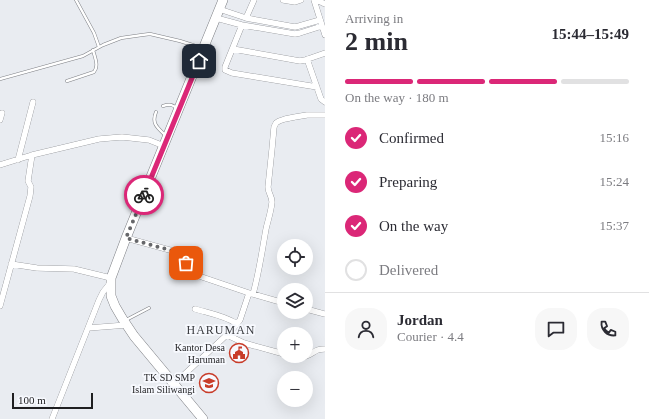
<!DOCTYPE html>
<html lang="en">
<head>
<meta charset="utf-8">
<style>
	:root { --surface:#fff; --page:#f7f7f7; --text:#2b2b33; --muted:#7c7c81; --line:#e1e1e2; --accent:#db2777 }
	body { margin:0; font-family:"Times New Roman",serif; background:var(--page); color:var(--text); height:100vh; display:flex; flex-direction:column; font-size:15px; white-space:nowrap }
	* { box-sizing:border-box; margin:0 }
	p { font-size:13px; color:var(--muted) }
	.icon { flex:none; width:22px; height:22px; fill:none; stroke:currentColor; stroke-width:2; stroke-linecap:round; stroke-linejoin:round }
	.map { position:relative; flex:1; overflow:hidden }
	.drawer { display:flex; flex-direction:column; background:var(--surface); width:324px }
	.drawer>* { flex:none }
	.buttons { position:absolute; left:277px; top:239px; display:grid; gap:8px }
	.buttons a { display:grid; place-items:center; width:36px; height:36px; border-radius:50%; background:var(--surface); box-shadow:0 4px 16px #0002; font-size:20px }
	.scale { position:absolute; left:12px; bottom:10px; width:81px; box-sizing:border-box; padding-left:4px; border:2px solid #1f1f21; border-top:0; font-size:11px; line-height:14px; white-space:nowrap; color:#1f1f21; -webkit-text-stroke:3px #f7f9fe; paint-order:stroke }
	.pin { position:absolute; display:grid; place-items:center; width:34px; height:34px; color:#fff; margin:-17px; border-radius:8px; box-shadow:0 2px 6px #0006 }
	.courier { position:absolute; display:grid; place-items:center; width:40px; height:40px; margin:-20px; border:3px solid #db2777; border-radius:50%; background:#fff; color:#222; box-shadow:0 1px 5px #0007 }
	.summary em { font-style:normal; font-weight:700 }
	.summary div { display:flex; flex-direction:column-reverse }
	.summary { display:flex; align-items:center; justify-content:space-between; height:68px; padding:0 20px }
	h1 { font-size:26px; font-weight:700; line-height:30px }
	.bar { display:grid; grid-template-columns:repeat(4,1fr); gap:6px 4px; align-content:center; height:48px; padding:0 20px }
	.bar i { height:5px; border-radius:3px; background:var(--line) }
	.bar .current { background:var(--accent) }
	.bar p { grid-column:span 4 }
	.line { display:flex; align-items:center; gap:10px; padding:0 20px; border-top:1px solid var(--line) }
	.line div { flex:1 }
	.round { display:grid; place-items:center; flex:none; width:42px; height:42px; border-radius:16px; background:var(--page) }
	ol { padding:0 20px; list-style:none }
	li { display:flex; align-items:center; gap:12px; height:44px }
	li p { margin-inline-start:auto }
	li .icon { padding:4px; border-radius:50%; background:var(--accent); color:#fff; stroke-width:4 }
	li:last-child { color:var(--muted) }
	li i { width:22px; height:22px; border:2px solid var(--line); border-radius:50% }
	main { display:flex; flex:1; min-height:0 }
	.map>svg:first-child { display:block }
	.lines { fill:none; stroke-linecap:round; stroke-linejoin:round }
	.lane-casing { stroke:#7d7f84; stroke-width:3.5 }
	.street-casing { stroke:#7d7f84; stroke-width:6 }
	.primary-casing { stroke:#7d7f84; stroke-width:10 }
	.lane { stroke:#fff; stroke-width:2.5 }
	.street { stroke:#fff; stroke-width:5.5 }
	.primary { stroke:#fff; stroke-width:9 }
	.done { stroke:#66676a; stroke-width:4; stroke-dasharray:0 7.2 }
	.route { stroke:#db2777; stroke-width:5 }
	.labels { text-anchor:middle; dominant-baseline:central; stroke-width:3.5; stroke-linejoin:round; paint-order:stroke }
	.poi-label { font-size:10px; fill:#1f1f21; stroke:#f7f9fe; text-anchor:end }
	.quarter-label { font-size:12px; letter-spacing:1px; fill:#3a3c40; stroke:#f7f9fe }
</style>
</head>
<body>
<main>
<div class="map">
<svg width="325" height="419" viewBox="0 0 325 419">
	<rect width="100%" height="100%" fill="#e9ecf1"/>
	<g class="lines">
		<g class="lane-casing">
			<path id="lane" d="M76,0L94,33L99,47
				M0,79L83,56L103,45L121,38L142,35L150,34L180,41L202,48
				M67,81L94,72C99,66 95,58 93,50
				M163,106C169,104 173,104 177,109
				M156,112C151,124 158,128 166,136
				M126,320L149,308"/>
		</g>
		<g class="street-casing">
			<path id="street" d="M283,0L295,2L301,0
				M314,0L325,35
				M317,0L325,4
				M219,9L246,18L295,27L299,26L320,20
				M216,18L242,25L295,34L300,33L322,26
				M246,18L254,0
				M242,25L225,67V70L232,73L317,87
				M233,49L300,61L305,60L325,53
				M307,59L321,99L325,102
				M0,120L2,113
				M18,160L33,102
				M0,165L32,155L99,139L122,137L149,140L164,146
				M126,238L177,252L179,254L194,274L196,275L249,293L284,303
				M11,264L37,268L74,269L111,278
				M253,294C259,273 262,251 266,229C268,220 271,212 272,202C272,196 268,193 268,187L272,149L274,127L276,123L279,121L285,119L295,117L307,115H325
				M0,306L30,196L31,187L28,181L32,155
				M195,309C208,313 226,316 237,324
				M306,309L325,314
				M88,328L127,325
				M227,335L244,343L284,354
				M292,356C298,357 304,358 309,355C316,351 317,349 325,349
				M174,384L232,330L240,320L249,293
				M52,419L99,300L103,292L111,282"/>
		</g>
		<g class="primary-casing">
			<path id="primary" d="M203,419L134,336L122,318L115,306L111,296V278L126,238L223,0"/>
		</g>
		<use href="#lane" class="lane"/>
		<use href="#street" class="street"/>
		<use href="#primary" class="primary"/>
	</g>
	<g class="lines">
		<path class="done" d="M144,195L126,238L177,252L179,254L186,263"/>
		<path class="route" d="M144,195L199,61"/>
	</g>
	<defs>
		<g id="civic-ring" transform="scale(1)"><circle r="9.5" fill="#f7f9fe" stroke="#c83c29" stroke-width="1.5"/><path d="M-.6-6.5H3V-4.5H.6V-3L4-1V1h2V6H-6V1h2V-1L-.6-3ZM-1.2 2.5V6h2.4V2.5Z" fill="#c83c29"/></g>
		<g id="school-ring" transform="scale(1)"><circle r="9.5" fill="#f7f9fe" stroke="#c83c29" stroke-width="1.5"/><path d="M0-5L7-2L0 1L-7-2ZM-4 1L0 2.5L4 1V4Q0 6-4 4Z" fill="#c83c29"/></g>
	</defs>
	<g fill-rule="evenodd">
		<use href="#civic-ring" x="239" y="353"/>
		<use href="#school-ring" x="209" y="383"/>
	</g>
	<g class="labels">
		<g class="poi-label">
			<text x="225" y="347">Kantor Desa<tspan x="225" dy="12">Haruman</tspan></text>
			<text x="195" y="377">TK SD SMP<tspan x="195" dy="12">Islam Siliwangi</tspan></text>
		</g>
		<g class="quarter-label">
			<text x="221" y="330">HARUMAN</text>
		</g>
	</g>
</svg>
<div class="buttons">
<a><svg class="icon" aria-label="locate" viewBox="0 0 24 24"><circle cx="12" cy="12" r="6"/><path d="M12 2v4M12 18v4M2 12h4M18 12h4"/></svg></a>
<a><svg class="icon" aria-label="layers" viewBox="0 0 24 24"><path d="M12 4l9 5-9 5-9-5zM3 14l9 5 9-5"/></svg></a>
<a>+</a>
<a>−</a>
</div>
<div class="scale">100 m</div>
<div class="pin" style="left:186px;top:263px;background:#ea580c"><svg class="icon" aria-label="bag" viewBox="0 0 24 24"><path d="M5 8h14l-1 12H6zM9 8a3 3 0 0 1 6 0"/></svg></div>
<div class="pin" style="left:199px;top:61px;background:#1f2937"><svg class="icon" aria-label="home" viewBox="0 0 24 24"><path d="M3 11l9-7 9 7M6 9v11h12V9"/></svg></div>
<div class="courier" style="left:144px;top:195px"><svg class="icon" aria-label="bike" viewBox="0 0 24 24"><circle cx="6" cy="16" r="4"/><circle cx="18" cy="16" r="4"/><path d="M6 16l4-8h5l3 8M10 8l3 8H6M13 5h3"/></svg></div>
</div>
<section class="drawer">
<div class="summary"><div><h1>2 min</h1><p>Arriving in</p></div><em>15:44–15:49</em></div>
<div class="bar"><i class="current"></i><i class="current"></i><i class="current"></i><i></i><p>On the way · 180 m</p></div>
<ol>
<li><svg class="icon" aria-label="check" viewBox="0 0 24 24"><path d="M5 12l5 5 9-10"/></svg>Confirmed<p>15:16</p></li>
<li><svg class="icon" aria-label="check" viewBox="0 0 24 24"><path d="M5 12l5 5 9-10"/></svg>Preparing<p>15:24</p></li>
<li><svg class="icon" aria-label="check" viewBox="0 0 24 24"><path d="M5 12l5 5 9-10"/></svg>On the way<p>15:37</p></li>
<li><i></i>Delivered</li>
</ol>
<div class="line" style="height:72px"><a class="round"><svg class="icon" aria-label="person" viewBox="0 0 24 24"><circle cx="12" cy="8" r="4"/><path d="M4 21q1-7 8-7t8 7"/></svg></a><div><b>Jordan</b><p>Courier · 4.4</p></div><a class="round"><svg class="icon" aria-label="chat" viewBox="0 0 24 24"><path d="M4 5h16v11H9l-5 4z"/></svg></a><a class="round"><svg class="icon" aria-label="phone" viewBox="0 0 24 24"><path d="M5 4h4l2 5-3 2q2 4 5 5l2-3 5 2v4C11 20 4 13 5 4z"/></svg></a></div>
</section>
</main>
</body>
</html>
